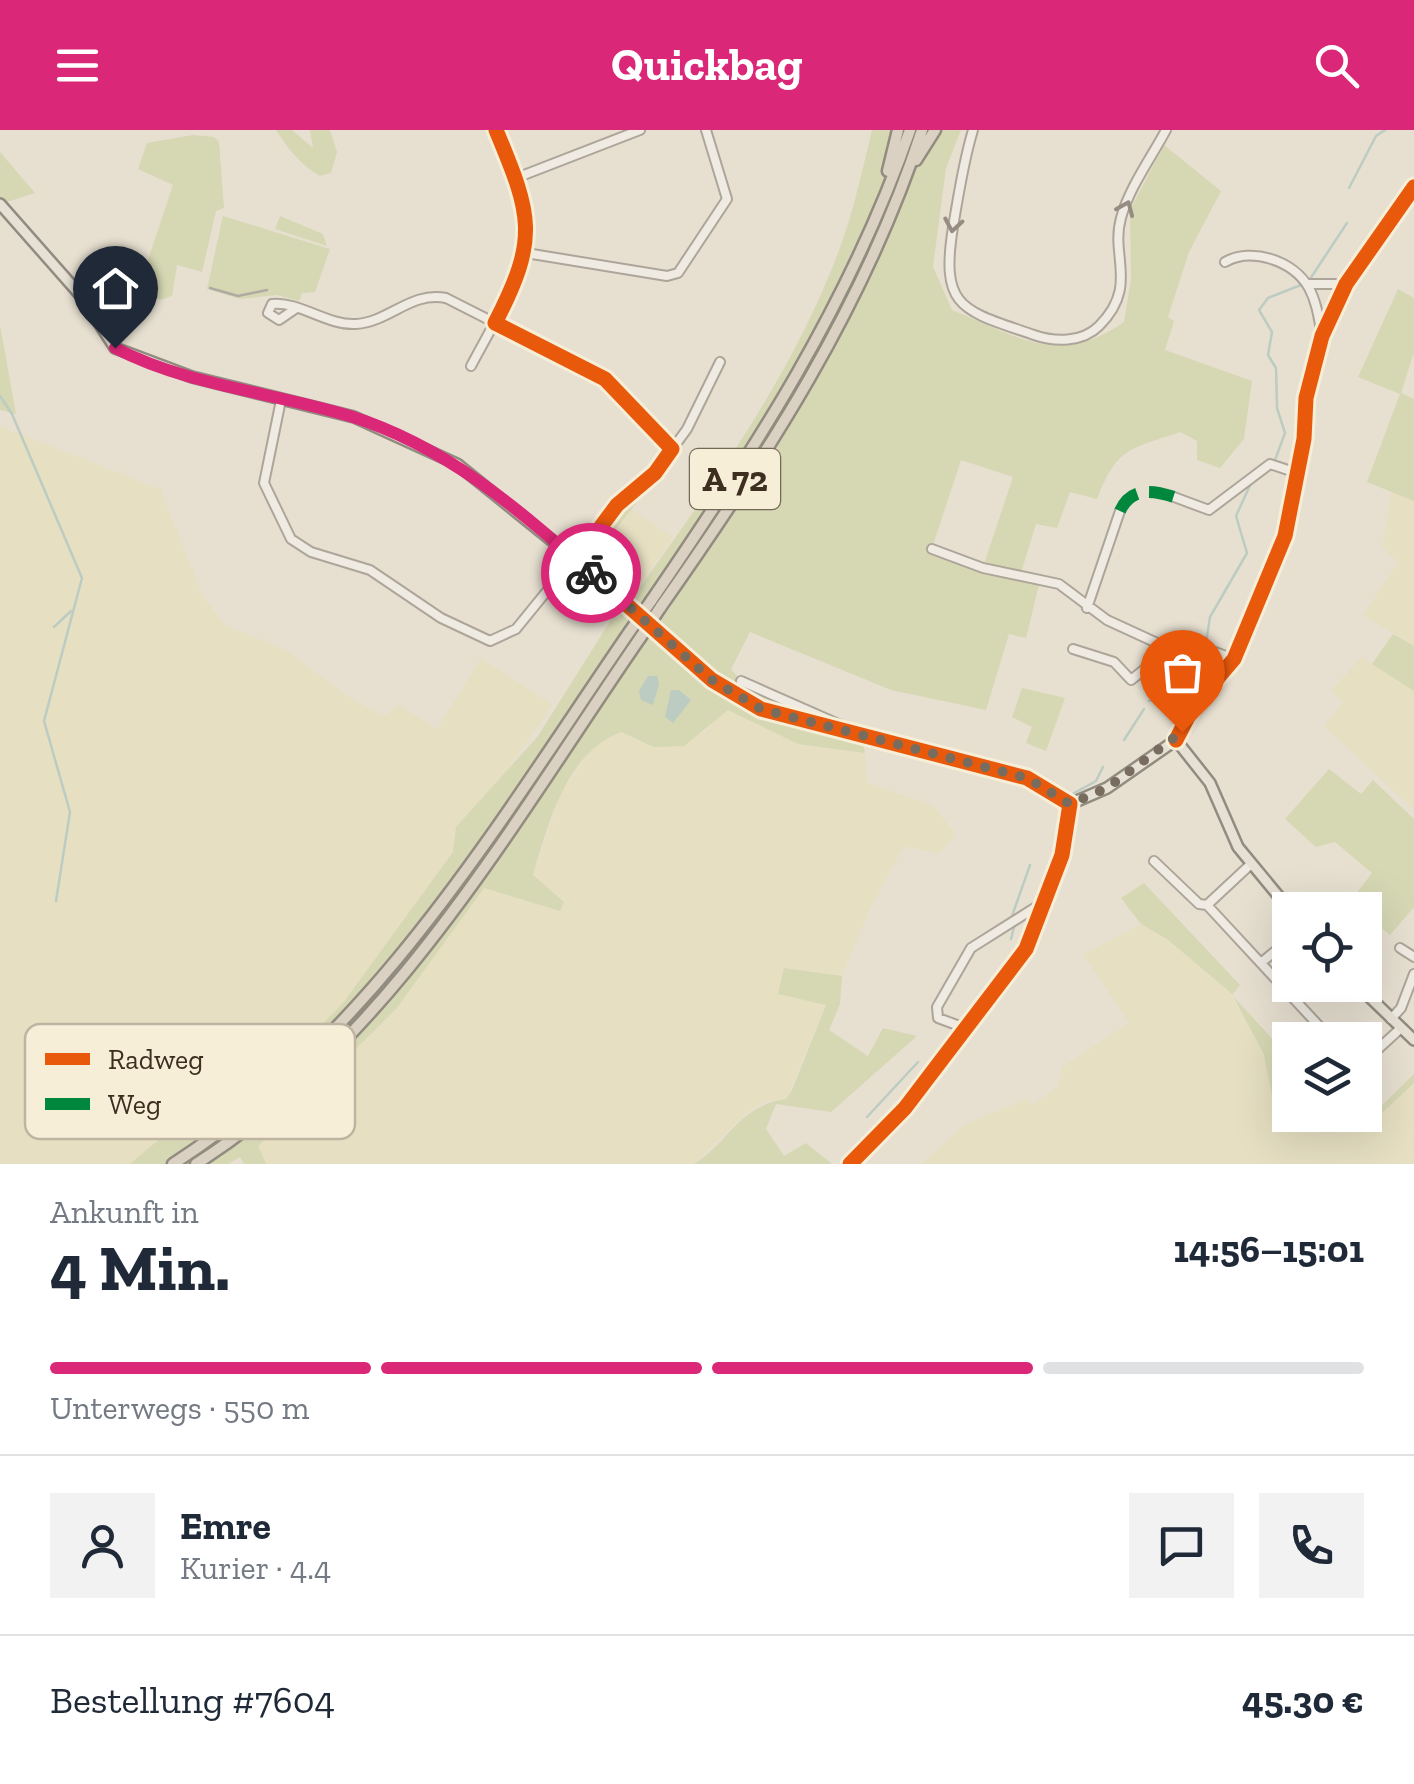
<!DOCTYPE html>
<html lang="de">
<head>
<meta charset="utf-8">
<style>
	:root { --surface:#fff; --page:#f2f2f3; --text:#1f2937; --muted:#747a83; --line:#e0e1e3; --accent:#db2777 }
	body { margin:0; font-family:"Zilla Slab",serif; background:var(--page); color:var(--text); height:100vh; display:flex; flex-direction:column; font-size:38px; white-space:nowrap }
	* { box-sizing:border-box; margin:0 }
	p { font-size:32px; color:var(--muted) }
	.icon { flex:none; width:55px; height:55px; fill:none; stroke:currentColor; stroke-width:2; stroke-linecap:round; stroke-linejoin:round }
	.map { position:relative; height:1034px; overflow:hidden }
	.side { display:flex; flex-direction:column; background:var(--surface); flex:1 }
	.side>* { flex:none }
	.buttons { position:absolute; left:1272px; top:762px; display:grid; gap:20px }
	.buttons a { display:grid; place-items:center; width:110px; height:110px; border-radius:0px; background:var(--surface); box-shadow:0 10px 40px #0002; font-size:50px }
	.pin { position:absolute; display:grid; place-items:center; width:85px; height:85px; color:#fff; margin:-102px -42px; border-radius:50% 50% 50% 0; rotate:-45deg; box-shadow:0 0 10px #0007 }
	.pin .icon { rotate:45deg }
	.courier { position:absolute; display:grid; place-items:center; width:100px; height:100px; margin:-50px; border:8px solid #db2777; border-radius:50%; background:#fff; color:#222; box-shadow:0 2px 12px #0007 }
	.overview em { font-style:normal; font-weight:700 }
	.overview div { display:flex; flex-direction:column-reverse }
	.overview { display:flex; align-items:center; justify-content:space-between; height:170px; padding:0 50px }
	h1 { font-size:65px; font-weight:700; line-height:75px }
	.bar { display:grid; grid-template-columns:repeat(4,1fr); gap:15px 10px; align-content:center; height:120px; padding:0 50px }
	.bar i { height:12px; border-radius:8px; background:var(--line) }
	.bar .current { background:var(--accent) }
	.bar p { grid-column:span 4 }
	.line { display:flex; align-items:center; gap:25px; padding:0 50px; border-top:2px solid var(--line) }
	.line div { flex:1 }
	.round { display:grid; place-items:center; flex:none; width:105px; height:105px; border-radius:0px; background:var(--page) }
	header { display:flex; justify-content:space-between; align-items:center; height:130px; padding:0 50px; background:var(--accent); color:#fff; font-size:45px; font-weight:700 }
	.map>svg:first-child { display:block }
	.farmland { fill:#e6dfc2 }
	.green { fill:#d6d7b3; fill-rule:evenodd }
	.water { fill:#bcccc2 }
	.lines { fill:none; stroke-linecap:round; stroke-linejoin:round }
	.stream { stroke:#bcccc2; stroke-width:2.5 }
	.minor-casing { stroke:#ada599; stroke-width:12 }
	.major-casing { stroke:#928b80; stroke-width:14 }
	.highway-casing { stroke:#928b80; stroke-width:15 }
	.minor { stroke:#efebe3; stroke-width:8 }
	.major { stroke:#e6e1d4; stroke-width:9 }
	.highway { stroke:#dad1c2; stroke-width:10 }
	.tram { stroke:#afaaa2; stroke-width:2.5 }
	.highway-bridge-casing { stroke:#928b80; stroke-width:15; stroke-linecap:butt }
	.highway-bridge { stroke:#dad1c2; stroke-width:10 }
	.quiet { stroke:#00873e; stroke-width:12; stroke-dasharray:25 12; stroke-linecap:butt }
	.cycleway-casing { stroke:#f7eed8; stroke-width:21 }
	.cycleway { stroke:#e8590c; stroke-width:15 }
	.oneway { stroke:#968c82 }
	.done { stroke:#786c5e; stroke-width:10; stroke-dasharray:0 18 }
	.route { stroke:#db2777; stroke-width:12 }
	.labels { text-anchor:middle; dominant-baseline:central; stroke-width:8; stroke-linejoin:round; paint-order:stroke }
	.shield { fill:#f7eed8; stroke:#756857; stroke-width:2.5 }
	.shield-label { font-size:35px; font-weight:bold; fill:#3d2e20 }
	.key { fill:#f7eed8; stroke:#bfb4a1; stroke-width:2.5 }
	.key-label { font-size:28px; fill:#3d2e20 }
</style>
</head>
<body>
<header><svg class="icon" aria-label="menu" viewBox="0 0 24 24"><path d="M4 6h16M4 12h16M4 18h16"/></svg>Quickbag<svg class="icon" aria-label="search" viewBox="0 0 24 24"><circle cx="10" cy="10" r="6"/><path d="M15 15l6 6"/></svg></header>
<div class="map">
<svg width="1414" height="1034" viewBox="0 0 1414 1034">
	<rect width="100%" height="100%" fill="#e7e0d1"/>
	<path class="farmland" d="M0,296L160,359L203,466L225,495L286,520L349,567L384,586L398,574L437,599L481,528L553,575L506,641L456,697L453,722L343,873L303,914L274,937L200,975L130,1034H0Z
		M1392,360L1414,371V516L1363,485L1398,432L1382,417Z
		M631,379L673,407L635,463L599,437L605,429L599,423Z
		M1362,527L1414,561V680L1324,596L1343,572L1331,560Z
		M728,580L798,614L865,623L866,652L934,676L956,705L939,724L904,716L869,781L842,846L784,838L826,875L786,969L764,972L747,983L694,1034H266L257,1016L396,879L484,758L559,781L563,771L533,746L561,663L596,612L621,602L638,611L705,602L720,582Z
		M1141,794L1167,809L1231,864L1264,925L1278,997H1367L1414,953V1034H922L964,995L1026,969L1034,974L1058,956L1062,937L1129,893L1083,824Z"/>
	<path class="green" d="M276,0H292L313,18L310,0H330L337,22L331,43L320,46C300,35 287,17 276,0Z
		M872,0H961L946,38L933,137L952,180C1020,207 1057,238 1124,192L1131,149L1130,80L1164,15L1221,61L1189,122L1168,187L1174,191L1165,220L1252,251L1244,309L1220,338L1197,330V311L1180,302C1129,320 1118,316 1097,369L1070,362L1057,398L1036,394L1020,446L1040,451L1026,508L1009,504L986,580L891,560L750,502L731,539L741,551L861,605L865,623L798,614L728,580L684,616L654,617L621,602C566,623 549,692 533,745L564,772L560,781L484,758L396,879L258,1016L266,1034H244L240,1027L228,1034H130L200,975L274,937L303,914L343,873L453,722L456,697L538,606L614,485L618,488C702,370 793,249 842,112C855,75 863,37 872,0ZM961,330L1013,347L983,437L932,418Z
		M193,5L214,7L219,12L224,78L216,81L202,142L177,135L172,166L160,170L146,162L142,148L173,55L138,39L147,13Z
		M0,22L35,63L7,72L0,68Z
		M223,86L330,119L315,162L302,163L299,171L277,165L240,169L207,159Z
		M280,86L323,104L327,116L275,99Z
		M1398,159L1414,168V222L1401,263L1414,269V371L1367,352L1400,264L1358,247Z
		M0,195L16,284L0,280Z
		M633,368L637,372L613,403L609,402L589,434L585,427L588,419Z
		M1393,504L1414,516V561L1372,534Z
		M1022,558L1065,568L1046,621L1026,613L1032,597L1012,587Z
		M1329,639L1361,664L1373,650L1414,689V777L1390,805L1350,772L1372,743L1335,712L1316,717L1285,689Z
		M1144,753L1240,855L1232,865L1290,928V985H1346L1365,992L1414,944V953L1367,997H1278L1264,925L1232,864L1167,809L1141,794L1121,768Z
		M784,838L842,846L840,874L829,900L868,926L883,898L917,906L831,982L776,974L766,999L784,1026L806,1013L832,1034H694C731,1010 739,976 786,969L792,960L826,875L778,864Z"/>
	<path class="water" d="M648,546H657L659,554L653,575L641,570L639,561Z
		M671,560H679L691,570L673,593L665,587Z"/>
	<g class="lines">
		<path class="stream" d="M1349,58L1376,6L1385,0
			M1310,149L1347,93
			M0,266L12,284L82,448L44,591L70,682L56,771
			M1275,330L1285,303L1277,278L1276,238L1268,225L1272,202L1259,180L1268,168L1301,155
			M54,497L71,481
			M1206,513L1210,487L1247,423L1236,386L1252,351
			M1149,571L1184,559L1204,520
			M1124,610L1144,579
			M1067,667L1096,651L1103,637
			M1012,786L1030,735
			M1011,809L1015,793
			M867,987L918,932"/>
		<g class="minor-casing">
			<path id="minor" d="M973,0C963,33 959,63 953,97C940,179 962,180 1034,205C1054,212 1082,213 1099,196C1139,156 1110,126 1121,88C1129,58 1151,28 1166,0
				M516,48L640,0
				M526,123L667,146L678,143L727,69L706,0
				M1225,132C1251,117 1293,130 1309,158C1317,173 1319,190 1322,206
				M1308,154H1346
				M295,179L279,190L268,183L272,174C299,171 328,196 356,194C389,192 411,161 446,168L605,249L672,319
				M471,236C529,128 545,118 496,0
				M281,270L264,353L291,409L311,422L370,440L441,488L490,511L516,499L617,375L655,343L687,299L720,232
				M1174,367L1209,380L1270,334L1294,342
				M932,419L983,438L1059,454L1107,490L1170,519L1194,514L1234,529
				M1087,478L1120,381
				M1073,519L1114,532L1131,550L1170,519
				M741,551L852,600
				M1176,610L1193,577L1234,529L1285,406L1304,309L1306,268L1322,206L1346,154L1414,57
				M1154,731L1199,774L1207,775L1332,910
				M1207,775L1251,734
				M1317,780L1324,770
				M1365,816L1372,804
				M1400,818L1414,827
				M1262,832L1290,809
				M1391,889L1401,878L1414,844
				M965,898L938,888L937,877L971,818L1044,772
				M1365,931L1401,898
				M850,1034L905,978L1026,819L1062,725L1070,674"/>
		</g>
		<g class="major-casing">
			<path id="major" d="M0,74L83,168L115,218L192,247L354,287L457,334L576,430L712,550L761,579L1027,648L1070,674L1107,658L1176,610L1210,653L1238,717L1290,780
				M1357,855L1414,910"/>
		</g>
		<g class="highway-casing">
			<path id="highway" d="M916,30L935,0
				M888,41L898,0
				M651,471C754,321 850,173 910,0
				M660,478C765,329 865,176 922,0
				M173,1034C375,904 497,695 630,501
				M196,1034C392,909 511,695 640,508"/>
		</g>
		<use href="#minor" class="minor"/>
		<use href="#major" class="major"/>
		<use href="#highway" class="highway"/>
		<path class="tram" d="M210,158L238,166L267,160"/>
		<g class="highway-bridge-casing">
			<path id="highway-bridge" d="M630,501L651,471
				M640,508L660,478"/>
		</g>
		<use href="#highway-bridge" class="highway-bridge"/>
		<path class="quiet" d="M1120,381C1131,357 1152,360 1174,367"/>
		<g class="cycleway-casing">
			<path id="cycleway" d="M496,0C532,86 539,108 495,193L605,249L672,319L655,343L617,375L576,430L712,550L761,579L1027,648L1070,674L1062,725L1026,819L905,978L850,1034
				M1176,610L1193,577L1234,529L1285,406L1304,309L1306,268L1322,206L1346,154L1414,57"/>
		</g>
		<use href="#cycleway" class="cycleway"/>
	</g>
	<defs><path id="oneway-chevron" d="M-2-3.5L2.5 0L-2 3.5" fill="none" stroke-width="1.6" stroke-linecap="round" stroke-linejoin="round" transform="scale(2.5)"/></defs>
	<g class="oneway">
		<use href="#oneway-chevron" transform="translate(1126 78) rotate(-67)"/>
		<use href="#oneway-chevron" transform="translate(953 95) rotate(100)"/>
	</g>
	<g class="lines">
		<path class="done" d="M591,443L712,550L761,579L1027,648L1070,674L1107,658L1182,602"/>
		<path class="route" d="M115,218C188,256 272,262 350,286C446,316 517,378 591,443"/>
	</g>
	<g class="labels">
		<rect class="shield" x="690" y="319" width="90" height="60" rx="8"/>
		<g class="shield-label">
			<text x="735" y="349">A 72</text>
		</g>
	</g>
	<rect x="25" y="894" width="330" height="115" rx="15" class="key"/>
	<rect x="45" y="923" width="45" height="12" fill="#e8590c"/>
	<rect x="45" y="968" width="45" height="12" fill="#00873e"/>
	<g class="key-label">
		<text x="108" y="939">Radweg</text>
		<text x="108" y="984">Weg</text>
	</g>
</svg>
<div class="buttons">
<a><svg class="icon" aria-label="locate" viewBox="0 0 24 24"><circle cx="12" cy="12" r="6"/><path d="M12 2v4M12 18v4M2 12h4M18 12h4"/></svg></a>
<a><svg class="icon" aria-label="layers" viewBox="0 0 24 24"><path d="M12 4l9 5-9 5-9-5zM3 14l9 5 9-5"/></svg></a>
</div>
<div class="pin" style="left:1182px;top:602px;background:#ea580c"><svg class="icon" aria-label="bag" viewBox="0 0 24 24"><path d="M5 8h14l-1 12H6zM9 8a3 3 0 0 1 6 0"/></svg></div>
<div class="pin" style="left:115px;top:218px;background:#1f2937"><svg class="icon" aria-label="home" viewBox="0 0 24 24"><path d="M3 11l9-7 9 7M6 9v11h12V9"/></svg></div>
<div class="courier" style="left:591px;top:443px"><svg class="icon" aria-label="bike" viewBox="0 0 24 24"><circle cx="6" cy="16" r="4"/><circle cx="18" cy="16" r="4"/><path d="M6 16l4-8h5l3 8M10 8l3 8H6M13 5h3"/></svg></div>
</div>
<section class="side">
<div class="overview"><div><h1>4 Min.</h1><p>Ankunft in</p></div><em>14:56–15:01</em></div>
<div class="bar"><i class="current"></i><i class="current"></i><i class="current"></i><i></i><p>Unterwegs · 550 m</p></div>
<div class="line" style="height:180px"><a class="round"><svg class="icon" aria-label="person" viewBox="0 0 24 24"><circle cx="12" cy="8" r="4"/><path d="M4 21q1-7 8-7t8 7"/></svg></a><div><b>Emre</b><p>Kurier · 4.4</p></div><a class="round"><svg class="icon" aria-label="chat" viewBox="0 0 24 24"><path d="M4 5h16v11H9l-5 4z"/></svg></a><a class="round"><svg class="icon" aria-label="phone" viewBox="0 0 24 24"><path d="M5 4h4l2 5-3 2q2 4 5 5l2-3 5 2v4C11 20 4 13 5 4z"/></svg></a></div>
<div class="line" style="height:130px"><div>Bestellung #7604</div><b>45.30 €</b></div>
</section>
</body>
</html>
